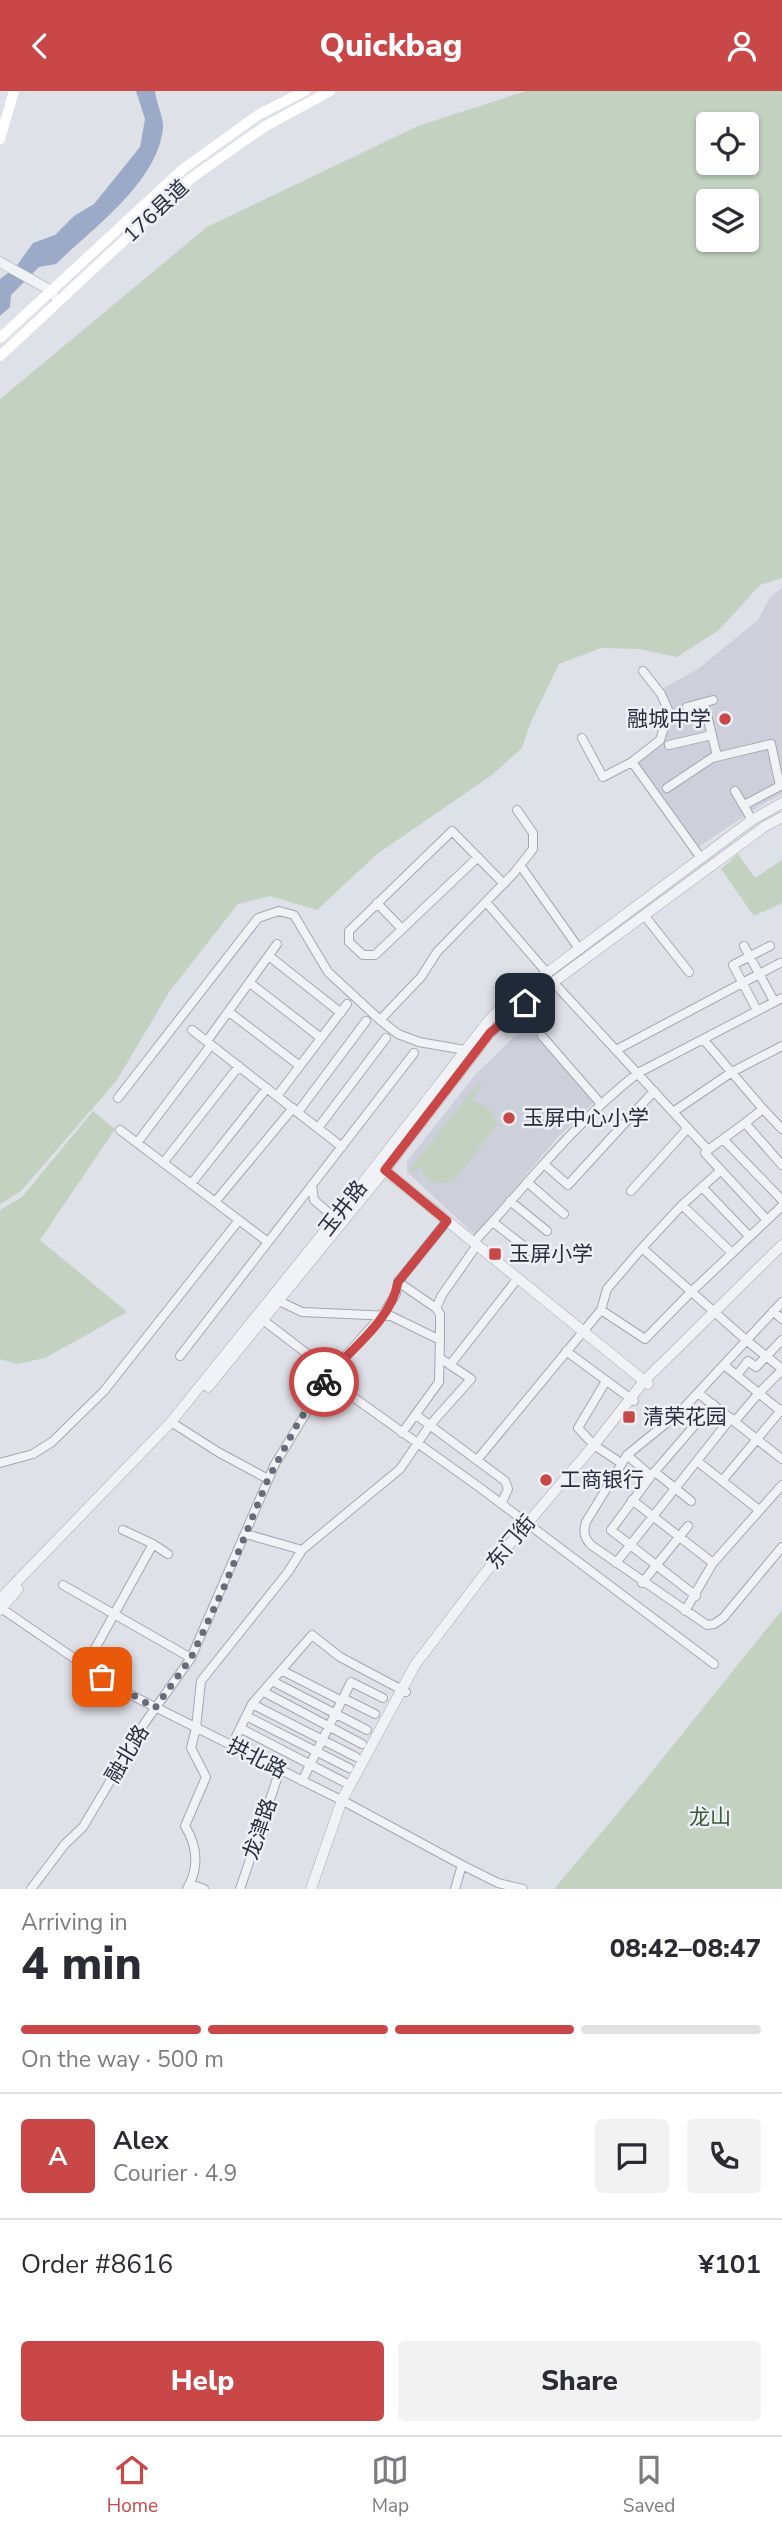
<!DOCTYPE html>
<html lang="en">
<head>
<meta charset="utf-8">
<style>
	:root { --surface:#fff; --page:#f2f2f3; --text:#2b2b33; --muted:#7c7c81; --line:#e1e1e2; --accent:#ca4748 }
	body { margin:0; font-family:"Nunito Sans","Noto Sans SC",sans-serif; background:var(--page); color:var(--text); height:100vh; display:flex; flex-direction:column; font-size:26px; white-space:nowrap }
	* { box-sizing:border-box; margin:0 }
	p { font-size:23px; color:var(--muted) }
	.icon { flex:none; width:38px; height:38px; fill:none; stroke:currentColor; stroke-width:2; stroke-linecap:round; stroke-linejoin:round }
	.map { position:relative; height:1798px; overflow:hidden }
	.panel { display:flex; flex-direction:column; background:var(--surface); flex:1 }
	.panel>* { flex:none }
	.buttons { position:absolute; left:696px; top:21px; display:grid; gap:14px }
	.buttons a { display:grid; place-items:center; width:63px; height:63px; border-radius:7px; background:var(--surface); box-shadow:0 2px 5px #0004; font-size:35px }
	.pin { position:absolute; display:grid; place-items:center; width:60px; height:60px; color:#fff; margin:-30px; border-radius:14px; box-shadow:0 4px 10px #0006 }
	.courier { position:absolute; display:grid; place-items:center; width:70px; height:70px; margin:-35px; border:5px solid #ca4748; border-radius:50%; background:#fff; color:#222; box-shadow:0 2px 9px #0007 }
	.headline em { font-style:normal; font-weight:800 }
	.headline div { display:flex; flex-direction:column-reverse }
	.headline { display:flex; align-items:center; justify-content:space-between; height:119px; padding:0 21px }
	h1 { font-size:46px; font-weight:800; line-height:52px }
	.bar { display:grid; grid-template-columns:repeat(4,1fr); gap:10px 7px; align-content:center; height:84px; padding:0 21px }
	.bar i { height:9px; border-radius:5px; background:var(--line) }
	.bar .selected { background:var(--accent) }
	.bar p { grid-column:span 4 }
	.line { display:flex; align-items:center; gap:18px; padding:0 21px; border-top:2px solid var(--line) }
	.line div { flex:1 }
	.round { display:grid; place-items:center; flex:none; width:74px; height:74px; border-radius:7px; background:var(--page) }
	.button { display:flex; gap:14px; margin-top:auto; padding:14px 21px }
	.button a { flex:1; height:80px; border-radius:7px; background:var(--accent); color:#fff; font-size:28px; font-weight:800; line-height:80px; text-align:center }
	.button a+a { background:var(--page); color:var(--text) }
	header { display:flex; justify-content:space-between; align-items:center; height:91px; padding:0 21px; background:var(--accent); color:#fff; font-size:32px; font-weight:800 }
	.menu { display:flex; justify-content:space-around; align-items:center; height:98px; border-top:2px solid var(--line); background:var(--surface); font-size:19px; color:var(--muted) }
	.menu a { display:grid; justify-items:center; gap:4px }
	.menu .selected { color:var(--accent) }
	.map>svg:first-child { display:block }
	.built { fill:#cdd0da }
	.green { fill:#c2d1c0; fill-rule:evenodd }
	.water { fill:#9baac7 }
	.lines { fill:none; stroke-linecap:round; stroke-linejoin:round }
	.minor-casing { stroke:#a4a7b2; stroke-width:10 }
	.tertiary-casing { stroke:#a4a7b2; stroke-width:11 }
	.minor { stroke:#f1f2f6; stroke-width:8 }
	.tertiary { stroke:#f1f2f6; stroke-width:10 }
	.secondary { stroke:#fff; stroke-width:10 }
	.done { stroke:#686c7a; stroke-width:7; stroke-dasharray:0 12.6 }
	.route { stroke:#ca4748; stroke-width:9 }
	.poi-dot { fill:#ca4748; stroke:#eef0f5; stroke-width:2.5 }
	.labels { text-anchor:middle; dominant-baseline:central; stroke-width:5; stroke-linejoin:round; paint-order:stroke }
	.street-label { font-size:21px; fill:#282d3e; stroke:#eef0f5 }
	.poi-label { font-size:21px; fill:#282d3e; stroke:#eef0f5; text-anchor:start }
	.park-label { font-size:21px; fill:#385a36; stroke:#eef0f5 }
</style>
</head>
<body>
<header><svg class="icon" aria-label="back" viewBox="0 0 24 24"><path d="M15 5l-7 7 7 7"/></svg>Quickbag<svg class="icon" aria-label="person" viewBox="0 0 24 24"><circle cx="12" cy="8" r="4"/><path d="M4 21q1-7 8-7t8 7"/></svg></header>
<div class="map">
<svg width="782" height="1798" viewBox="0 0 782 1798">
	<rect width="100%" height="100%" fill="#dfe1e8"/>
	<path class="built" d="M782,497V703L761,714L697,757L636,674L659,656L668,634L660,599L698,578L758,529L770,506Z
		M527,933L596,1009L558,1046L475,1144L407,1081V1070L475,984Z"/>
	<path class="green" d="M526,0H782V487L760,494L719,539L677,566L639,558L601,557L559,573L531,631L522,657L492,684L377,763L317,819L270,805L238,813L169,901L117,989L21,1100L0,1113V308L207,136L418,35ZM747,33V72H709V33ZM747,110V149H709V110Z
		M738,763L755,787L782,769V812L754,825L721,778Z
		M478,992L482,995L471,1010C485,1012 494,1019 497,1034L454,1090C437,1095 426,1091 420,1075L414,1082L409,1079Z
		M93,1020L115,1038L40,1149L127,1221L45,1267L17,1273L0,1268V1119L22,1106Z
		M782,1519V1798H554L637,1699Z"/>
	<path class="water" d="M136,0H155C156,11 164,28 163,36C159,90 93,137 56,173L39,176L11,204L10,216L0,225V188L15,177L33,152L55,144L74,125L94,113L140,56L145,28Z"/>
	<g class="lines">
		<g class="minor-casing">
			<path id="minor" d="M704,612L717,665
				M687,616L713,609
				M582,647L603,686L632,671L660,649L669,621L661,603L643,580
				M669,654L712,644
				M632,671L701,767
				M667,697L712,667L771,653L780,695
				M735,700L752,729
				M744,714L782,694
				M478,766L375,864H363L349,851V840L452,740L504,793
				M520,774L580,859
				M486,811L548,883
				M377,812L402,838
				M644,824L689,881
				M744,855L774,910
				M269,865L341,922
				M250,892L321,947
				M554,892L708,1059L745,1032L782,1074
				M757,919L733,874L770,855
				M229,921L300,975
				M380,929L421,886L437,861L514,782L533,758V742L517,719
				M192,939L342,1056
				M542,945L601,1013
				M703,948L763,1018
				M207,950L277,853
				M616,959L780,872
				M277,1005L347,913
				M118,1007L258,827L279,820L294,824L328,881L380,929L398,943L419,951L465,959
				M298,1021L366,930
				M673,1021L732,981L782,955
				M745,1032L763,1018L782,1038
				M318,1037L386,947
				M120,1039L268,1151
				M723,1048L782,1109
				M137,1052L211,954
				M708,1059L705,1062L767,1129
				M163,1072L239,975
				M544,1073L568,1094L654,1000
				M527,1091L564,1123
				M191,1093L267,997
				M312,1094L314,1109L335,1127
				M702,1096L749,1145
				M631,1100L688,1037
				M510,1110L547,1140
				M215,1111L293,1017
				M682,1114L732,1162
				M493,1131L530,1160
				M474,1151C527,1094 575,1031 638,982L782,907
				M642,1157L746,1249L782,1278
				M398,1191L436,1217
				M279,1210L302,1221L391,1225L440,1249L439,1291L402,1342
				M782,1211L680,1321L627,1364L586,1431C583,1441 584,1446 591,1454L707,1534L714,1533L723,1527L782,1456
				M601,1219L645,1248L690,1202L782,1115
				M773,1220L782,1228
				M263,1229L331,1281L333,1290L342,1298L479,1396L714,1573
				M440,1249V1223L436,1217L442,1204L477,1154
				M566,1260L634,1310
				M180,1265L414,962
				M450,1274L518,1187
				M724,1274L782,1321
				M737,1284L748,1270L756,1276L782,1249
				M606,1290L578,1337L594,1354L621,1372
				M698,1302L782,1368
				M416,1324L505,1390L508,1398L501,1413
				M735,1330L758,1303L782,1279
				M171,1331L218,1361L268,1388
				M627,1364L651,1385
				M477,1369L601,1219L607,1198L642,1157L682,1114L720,1080
				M697,1370L759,1419
				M0,1372L33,1363L52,1351L104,1300L239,1129
				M655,1381L691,1410
				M722,1390L782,1318
				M632,1409L713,1472
				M123,1439L153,1453L168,1463
				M246,1443L302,1459L400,1378L430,1334L471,1288L440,1267
				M616,1472L731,1327
				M642,1492L688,1435
				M63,1494L191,1567
				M696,1505L611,1439L651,1385L713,1313
				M1,1517L119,1598L347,1712L462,1774L498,1792L523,1798
				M685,1520L713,1472L782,1394
				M86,1574L153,1453
				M283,1580L342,1610
				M274,1591L367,1639
				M264,1601L362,1653
				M343,1607L375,1623
				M252,1613L356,1666
				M246,1625L349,1677
				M240,1637L344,1691
				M232,1654L252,1613L312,1544L340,1566L406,1601
				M302,1690L351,1591L383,1607
				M190,1793L204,1798
				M31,1798L65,1753L83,1736L144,1633L191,1567L275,1373L331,1281L383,1223L396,1203L398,1191L447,1130
				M187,1798C199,1777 198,1756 185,1735L206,1686L191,1657L196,1637L201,1590L288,1481L302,1459
				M240,1798L280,1679
				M455,1798L462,1774"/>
		</g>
		<g class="tertiary-casing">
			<path id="tertiary" d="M0,171L50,199L55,206
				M381,1076L648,1293
				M208,1296L385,1079L490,942L525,912L764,736L782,726
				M0,1508L171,1331L333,1130L489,929L504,914L752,729L782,712
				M0,1519L18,1498
				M311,1798L342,1709L415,1574L485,1482L594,1354L644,1290L782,1154"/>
		</g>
		<use href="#minor" class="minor"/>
		<use href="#tertiary" class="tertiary"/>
		<path class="secondary" d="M0,48L14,0
			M0,247L183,78L258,24L305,0
			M0,265L190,88L264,36L330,0"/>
	</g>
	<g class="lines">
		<path class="done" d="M102,1586L155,1617L191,1567L225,1494L268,1388L297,1334L324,1291"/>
		<path class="route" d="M324,1291L331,1281C354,1256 392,1227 398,1191L447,1130L385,1079L490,942L525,912"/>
	</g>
	<g class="poi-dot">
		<circle cx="725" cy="628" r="7"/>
		<circle cx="509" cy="1027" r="7"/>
		<rect x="488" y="1156" width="14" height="14" rx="3.5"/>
		<rect x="622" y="1319" width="14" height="14" rx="3.5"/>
		<circle cx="546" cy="1389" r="7"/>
	</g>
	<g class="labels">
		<g class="street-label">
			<text transform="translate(156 120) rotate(-43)">176县道</text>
			<text transform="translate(343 1117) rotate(-52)">玉井路</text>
			<text transform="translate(511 1451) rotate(-50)">东门街</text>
			<text transform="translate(127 1663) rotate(-59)">融北路</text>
			<text transform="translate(257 1667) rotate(27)">拱北路</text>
			<text transform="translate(260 1738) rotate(-71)">龙津路</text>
		</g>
		<g class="poi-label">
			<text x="711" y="628" text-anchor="end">融城中学</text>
			<text x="523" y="1027">玉屏中心小学</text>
			<text x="509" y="1163">玉屏小学</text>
			<text x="643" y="1326">清荣花园</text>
			<text x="560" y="1389">工商银行</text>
		</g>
		<g class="park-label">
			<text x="710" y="1726">龙山</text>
		</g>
	</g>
</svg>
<div class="buttons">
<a><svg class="icon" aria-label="locate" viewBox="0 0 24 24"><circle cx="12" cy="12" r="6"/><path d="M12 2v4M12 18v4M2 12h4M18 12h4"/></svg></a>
<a><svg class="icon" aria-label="layers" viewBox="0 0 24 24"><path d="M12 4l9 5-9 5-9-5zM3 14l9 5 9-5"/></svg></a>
</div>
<div class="pin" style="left:102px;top:1586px;background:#ea580c"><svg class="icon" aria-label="bag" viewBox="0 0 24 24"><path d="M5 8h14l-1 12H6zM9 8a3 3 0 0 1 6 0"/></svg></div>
<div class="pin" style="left:525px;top:912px;background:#1f2937"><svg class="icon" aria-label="home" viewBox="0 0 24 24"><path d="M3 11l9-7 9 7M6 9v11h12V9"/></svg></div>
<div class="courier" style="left:324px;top:1291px"><svg class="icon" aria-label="bike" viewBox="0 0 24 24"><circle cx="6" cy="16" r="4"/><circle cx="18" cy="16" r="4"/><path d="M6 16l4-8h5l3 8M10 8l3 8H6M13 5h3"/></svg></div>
</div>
<section class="panel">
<div class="headline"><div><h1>4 min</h1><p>Arriving in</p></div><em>08:42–08:47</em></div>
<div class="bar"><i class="selected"></i><i class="selected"></i><i class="selected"></i><i></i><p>On the way · 500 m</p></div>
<div class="line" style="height:126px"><b class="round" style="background:var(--accent);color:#fff">A</b><div><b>Alex</b><p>Courier · 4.9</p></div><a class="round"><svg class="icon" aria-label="chat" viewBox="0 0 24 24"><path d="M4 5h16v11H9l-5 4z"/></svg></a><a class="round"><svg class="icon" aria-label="phone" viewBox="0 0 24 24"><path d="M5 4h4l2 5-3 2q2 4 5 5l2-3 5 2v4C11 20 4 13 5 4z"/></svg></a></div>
<div class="line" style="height:91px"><div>Order #8616</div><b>¥101</b></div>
<div class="button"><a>Help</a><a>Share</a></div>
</section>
<nav class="menu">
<a class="selected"><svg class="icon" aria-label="home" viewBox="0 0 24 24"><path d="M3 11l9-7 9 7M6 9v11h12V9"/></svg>Home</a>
<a><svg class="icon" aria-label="map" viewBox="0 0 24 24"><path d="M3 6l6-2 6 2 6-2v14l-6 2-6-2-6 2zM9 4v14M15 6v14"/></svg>Map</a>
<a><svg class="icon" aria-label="saved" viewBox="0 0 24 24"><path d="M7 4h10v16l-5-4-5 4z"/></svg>Saved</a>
</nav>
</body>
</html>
